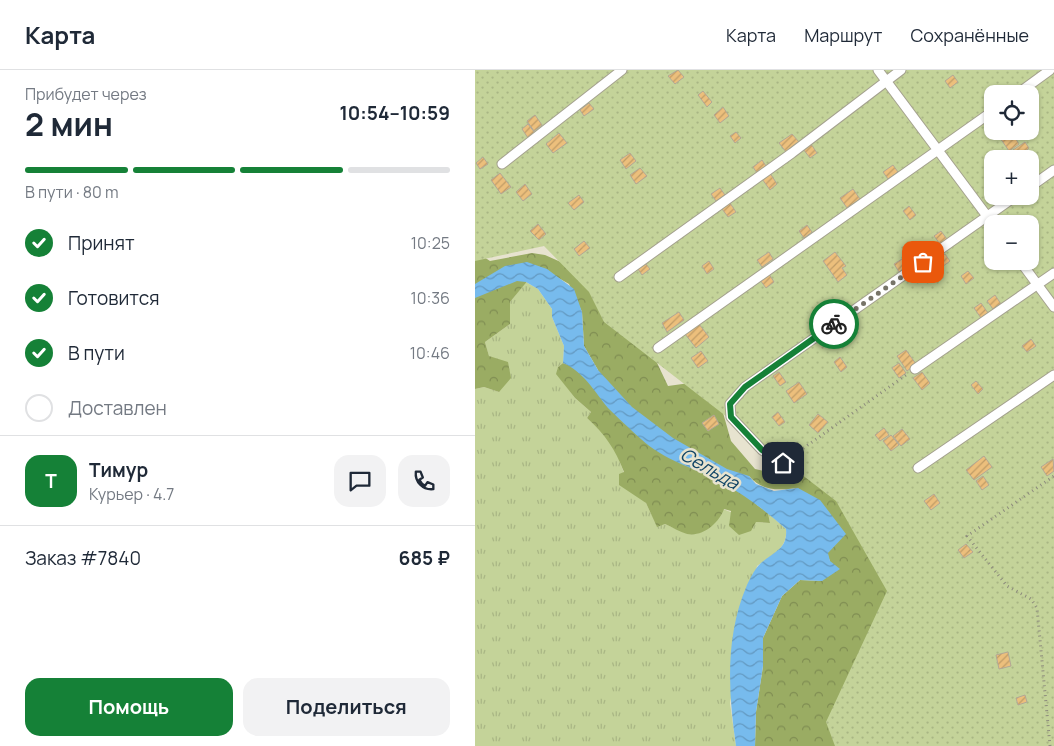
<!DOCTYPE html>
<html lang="ru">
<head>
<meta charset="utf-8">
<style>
	:root { --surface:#fff; --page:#f2f2f3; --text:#1f2937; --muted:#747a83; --line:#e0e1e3; --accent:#158137 }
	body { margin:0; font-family:Manrope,sans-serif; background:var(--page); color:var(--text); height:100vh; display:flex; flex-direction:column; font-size:19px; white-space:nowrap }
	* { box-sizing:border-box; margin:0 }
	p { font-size:16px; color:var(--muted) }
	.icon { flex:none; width:28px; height:28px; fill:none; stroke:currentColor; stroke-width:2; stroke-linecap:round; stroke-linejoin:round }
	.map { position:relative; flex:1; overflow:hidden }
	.side { display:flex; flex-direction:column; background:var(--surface); width:475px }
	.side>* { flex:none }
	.tools { position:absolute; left:509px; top:15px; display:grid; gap:10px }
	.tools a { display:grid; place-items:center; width:55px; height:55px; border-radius:10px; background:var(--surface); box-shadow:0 1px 4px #0004; font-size:25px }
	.pin { position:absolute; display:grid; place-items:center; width:42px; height:42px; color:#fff; margin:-21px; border-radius:10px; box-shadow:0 2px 8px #0006 }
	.courier { position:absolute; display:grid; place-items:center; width:50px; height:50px; margin:-25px; border:4px solid #158137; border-radius:50%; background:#fff; color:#222; box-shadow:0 1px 6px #0007 }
	.headline em { font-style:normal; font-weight:700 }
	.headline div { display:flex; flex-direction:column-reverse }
	.headline { display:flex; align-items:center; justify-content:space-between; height:85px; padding:0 25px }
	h1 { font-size:32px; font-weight:700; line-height:38px }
	.bar { display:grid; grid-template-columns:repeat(4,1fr); gap:8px 5px; align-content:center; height:60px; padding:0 25px }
	.bar i { height:6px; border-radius:4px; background:var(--line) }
	.bar .selected { background:var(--accent) }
	.bar p { grid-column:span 4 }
	.line { display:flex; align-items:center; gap:12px; padding:0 25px; border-top:1px solid var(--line) }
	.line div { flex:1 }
	.round { display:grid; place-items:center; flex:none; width:52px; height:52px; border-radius:15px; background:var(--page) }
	ol { padding:0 25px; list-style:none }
	li { display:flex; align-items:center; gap:15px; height:55px }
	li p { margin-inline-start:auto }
	li .icon { padding:5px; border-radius:50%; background:var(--accent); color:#fff; stroke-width:4 }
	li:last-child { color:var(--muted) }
	li i { width:28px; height:28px; border:2px solid var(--line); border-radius:50% }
	.action { display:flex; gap:10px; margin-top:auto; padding:10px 25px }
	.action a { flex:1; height:58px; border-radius:15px; background:var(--accent); color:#fff; font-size:20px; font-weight:700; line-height:58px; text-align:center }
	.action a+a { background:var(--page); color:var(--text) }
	header { display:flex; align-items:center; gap:30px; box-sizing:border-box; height:70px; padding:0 25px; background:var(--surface); border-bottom:1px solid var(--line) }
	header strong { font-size:24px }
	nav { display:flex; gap:28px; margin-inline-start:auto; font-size:18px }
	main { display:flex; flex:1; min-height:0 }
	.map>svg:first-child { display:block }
	.grass { fill:url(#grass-tufts) }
	.forest { fill:url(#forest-crowns) }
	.garden { fill:url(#garden-dots); fill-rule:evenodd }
	.water { fill:url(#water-waves) }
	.building { fill:url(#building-hatch); stroke:#b2a796 }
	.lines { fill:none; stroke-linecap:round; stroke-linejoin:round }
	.lane-casing { stroke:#a5a28f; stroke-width:11 }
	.path { stroke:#8c8a7c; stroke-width:3; stroke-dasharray:1 4; stroke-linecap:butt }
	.lane { stroke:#fff; stroke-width:9 }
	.done { stroke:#777468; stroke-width:5; stroke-dasharray:0 9 }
	.route { stroke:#158137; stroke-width:6 }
	.labels { text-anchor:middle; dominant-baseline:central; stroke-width:5; stroke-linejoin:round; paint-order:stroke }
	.water-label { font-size:18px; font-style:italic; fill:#114566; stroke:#e7e3cf }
</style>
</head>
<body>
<header>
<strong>Карта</strong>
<nav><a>Карта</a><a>Маршрут</a><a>Сохранённые</a></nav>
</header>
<main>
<section class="side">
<div class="headline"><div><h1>2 мин</h1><p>Прибудет через</p></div><em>10:54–10:59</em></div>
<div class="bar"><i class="selected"></i><i class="selected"></i><i class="selected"></i><i></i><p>В пути · 80 m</p></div>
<ol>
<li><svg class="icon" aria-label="check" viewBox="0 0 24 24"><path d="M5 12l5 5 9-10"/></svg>Принят<p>10:25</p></li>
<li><svg class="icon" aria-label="check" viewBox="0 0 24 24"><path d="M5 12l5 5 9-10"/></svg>Готовится<p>10:36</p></li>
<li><svg class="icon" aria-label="check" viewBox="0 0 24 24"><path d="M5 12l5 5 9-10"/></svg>В пути<p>10:46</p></li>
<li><i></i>Доставлен</li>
</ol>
<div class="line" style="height:90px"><b class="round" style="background:var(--accent);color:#fff">Т</b><div><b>Тимур</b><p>Курьер · 4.7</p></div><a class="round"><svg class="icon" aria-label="chat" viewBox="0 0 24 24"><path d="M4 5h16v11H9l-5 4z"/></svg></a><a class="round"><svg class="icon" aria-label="phone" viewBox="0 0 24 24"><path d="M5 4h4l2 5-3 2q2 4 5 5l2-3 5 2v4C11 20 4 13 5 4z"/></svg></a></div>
<div class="line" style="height:65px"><div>Заказ #7840</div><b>685 ₽</b></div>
<div class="action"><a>Помощь</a><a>Поделиться</a></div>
</section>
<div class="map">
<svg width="579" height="676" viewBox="0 0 579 676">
	<defs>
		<pattern id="grass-tufts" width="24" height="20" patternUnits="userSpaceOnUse" patternTransform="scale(1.25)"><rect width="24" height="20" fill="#c4d399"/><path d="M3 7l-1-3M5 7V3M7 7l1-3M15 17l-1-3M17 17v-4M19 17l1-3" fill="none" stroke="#a9b684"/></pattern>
		<pattern id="forest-crowns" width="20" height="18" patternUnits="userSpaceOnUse" patternTransform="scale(1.25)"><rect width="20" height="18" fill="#9aac63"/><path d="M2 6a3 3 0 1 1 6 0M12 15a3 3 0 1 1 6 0" fill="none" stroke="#7f8d52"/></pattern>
		<pattern id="garden-dots" width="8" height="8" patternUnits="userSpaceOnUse" patternTransform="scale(1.25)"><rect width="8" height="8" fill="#c4d399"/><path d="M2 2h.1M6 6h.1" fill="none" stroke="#a9b684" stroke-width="1.8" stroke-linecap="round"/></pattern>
		<pattern id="water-waves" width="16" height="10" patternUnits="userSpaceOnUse" patternTransform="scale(1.25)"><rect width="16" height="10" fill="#77bbed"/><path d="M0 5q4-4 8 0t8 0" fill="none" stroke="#6399c1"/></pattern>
		<pattern id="building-hatch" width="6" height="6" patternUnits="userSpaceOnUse" patternTransform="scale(1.25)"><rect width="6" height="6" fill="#ecbf7c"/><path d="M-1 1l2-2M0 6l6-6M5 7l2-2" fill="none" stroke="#c09c66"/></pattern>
	</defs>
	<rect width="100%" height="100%" fill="#e7e3cf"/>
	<path class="grass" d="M51,212L63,219L77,239V247L89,276L88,293L83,297L82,304L100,328L116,342L112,348L129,362L142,384L149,403L171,433L182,456L190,454L213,464L248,439L281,452L295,453L293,443L311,459C313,479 297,485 282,496L255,633L261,676H0V319L9,317L24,322L10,272L35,254V232Z"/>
	<path class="forest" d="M0,181L15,191L57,183L70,185L97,197L175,278L193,316L222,312L245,332L256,371L280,399L306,405L328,394L386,384L579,676H280L281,642L288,596V568L307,526L325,510L347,511L355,491L323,418C303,420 288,422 274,406L282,435L293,443L295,453L281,452L276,461L264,465L254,456L256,441L249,439C244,453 228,467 212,464C205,462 197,457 190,454L182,457L171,433L144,415V404L149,402C140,379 130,364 112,348L116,342L100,328L81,304L83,297L88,293L98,297L113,311L123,300L109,276L107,242L94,214L64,197L35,232V254L10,272L14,286L33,292L36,308L24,322L9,317L0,319Z"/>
	<path class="garden" d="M0,0H579V676H360L351,652L412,521L361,431L129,252L114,222L69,176L0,191ZM518,24H555V61H518ZM518,89H555V126H518ZM518,154H555V191H518Z"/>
	<path class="water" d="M52,192L72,199L99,219L107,242L109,276L123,300L157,337L198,368L252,399L274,406L281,414L299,421L323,418L345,430L371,464L353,483L355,491L365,499L347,511L325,510L307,526L288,568V596L281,642L280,676H261C253,622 250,566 272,515C275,509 279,500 284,495C297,482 313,480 311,459C291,441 270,425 246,412C220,398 188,390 166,369C157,361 141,346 133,338C119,321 109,302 88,293L89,276L77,247V239L63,219L51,212L42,211L0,228V214L30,196Z"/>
	<path class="building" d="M203,0L209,7L200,14L193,6Z
		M478,5L483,12L475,18L470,11Z
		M228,21L237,32L232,37L223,25Z
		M114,33L119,39L109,46L105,40Z
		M248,37L254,46L245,53L239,45Z
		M60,45L67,55L59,61L52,51Z
		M53,54L60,63L53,68L47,59Z
		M530,61H536L544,74L534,81L523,65Z
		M261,62L266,68L260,73L255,66Z
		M84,63L92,73L78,83L71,74Z
		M317,64L324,72L311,82L304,73Z
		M550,72L554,78L543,88L538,80Z
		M336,74L342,83L335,88L328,79Z
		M155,83L161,91L151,99L145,90Z
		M8,87L13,94L5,99L1,93Z
		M287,90L291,96L282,103L278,97Z
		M418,95L423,102L413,109L408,102Z
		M165,98L172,106L161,114L155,105Z
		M25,103L36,117L26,124L16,110Z
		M295,103L302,114L295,120L287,109Z
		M50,114L57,124L48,131L41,122Z
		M245,118L250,125L241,131L236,124Z
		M378,119L385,129L372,138L365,128Z
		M104,125L109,132L99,140L93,133Z
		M255,133L261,142L253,147L247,139Z
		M434,136L441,145L435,150L428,141Z
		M63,154L71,164L64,170L55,161Z
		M332,155L337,162L329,168L324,161Z
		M466,161L472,169L465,174L459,166Z
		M109,171L115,178L104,186L99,179Z
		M294,182L298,189L287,197L282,190Z
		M360,182L371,196L367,198L372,205L363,212L348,191Z
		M470,184L475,191L467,197L462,189Z
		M427,189L432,196L424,202L419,194Z
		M234,191L239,199L232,204L227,196Z
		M171,194L175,199L167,205L163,199Z
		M493,201L499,208L491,214L486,206Z
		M294,204L299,212L291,218L285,210Z
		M520,225L526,234L518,239L512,231Z
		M506,233L513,243L506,248L499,238Z
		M204,242L209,250L192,262L187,253Z
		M224,254L234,267L221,278L210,264Z
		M556,269L561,276L552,282L547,276Z
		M431,280L441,294L432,301L422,286Z
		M226,281L233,291L223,298L216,288Z
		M365,287L372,297L366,302L359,292Z
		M424,293L431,303L424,308L417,298Z
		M304,302L311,312L305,316L298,306Z
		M447,302L455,313L447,320L438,308Z
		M501,311L508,319L503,324L496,315Z
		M324,312L332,324L319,333L311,321Z
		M303,342L310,352L304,356L297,347Z
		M343,344L353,352L343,363L334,355Z
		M239,345L244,354L233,361L227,353Z
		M409,358L414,365L405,371L400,365Z
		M427,359L435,369L426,376L418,366Z
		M416,365L424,375L416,381L408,371Z
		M509,386L517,397L499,410L491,400Z
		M578,389L579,401L572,406L566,397Z
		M508,406L514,415L507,420L501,411Z
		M459,424L465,433L456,440L449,431Z
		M491,474L498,482L489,488L483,480Z
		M533,582L536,596L524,599L521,585Z
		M550,625L552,632L543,635L541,628Z"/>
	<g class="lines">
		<g class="lane-casing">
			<path id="lane" d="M403,0L518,154
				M542,24L575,0
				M27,94L147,0
				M555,117L579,100
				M545,191L579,237
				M144,207L317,83L426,0
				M183,278L518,41
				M440,299L579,203
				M307,393L287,380L256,347L255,334L270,317L541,126
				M443,398L579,305"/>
		</g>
		<path class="path" d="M316,387L431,305
			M575,676L562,538L556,529L532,516L492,466L579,406"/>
		<use href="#lane" class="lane"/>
	</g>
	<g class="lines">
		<path class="done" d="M359,254L448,192"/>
		<path class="route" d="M308,393L287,380L256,347L255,334L270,317L359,254"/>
	</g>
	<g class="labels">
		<g class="water-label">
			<text transform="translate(235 398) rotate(30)">Сельда</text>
		</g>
	</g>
</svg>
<div class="tools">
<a><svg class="icon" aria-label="locate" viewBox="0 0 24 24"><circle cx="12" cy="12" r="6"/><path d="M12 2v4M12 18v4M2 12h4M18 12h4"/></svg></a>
<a>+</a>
<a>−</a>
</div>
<div class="pin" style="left:448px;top:192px;background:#ea580c"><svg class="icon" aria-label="bag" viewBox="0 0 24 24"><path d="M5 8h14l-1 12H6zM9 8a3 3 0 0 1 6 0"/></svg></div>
<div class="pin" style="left:308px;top:393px;background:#1f2937"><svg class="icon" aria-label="home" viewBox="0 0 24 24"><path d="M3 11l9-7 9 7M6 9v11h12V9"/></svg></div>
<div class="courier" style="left:359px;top:254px"><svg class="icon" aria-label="bike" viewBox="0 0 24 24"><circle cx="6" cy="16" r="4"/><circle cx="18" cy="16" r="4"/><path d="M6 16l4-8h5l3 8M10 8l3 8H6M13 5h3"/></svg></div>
</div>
</main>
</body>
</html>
